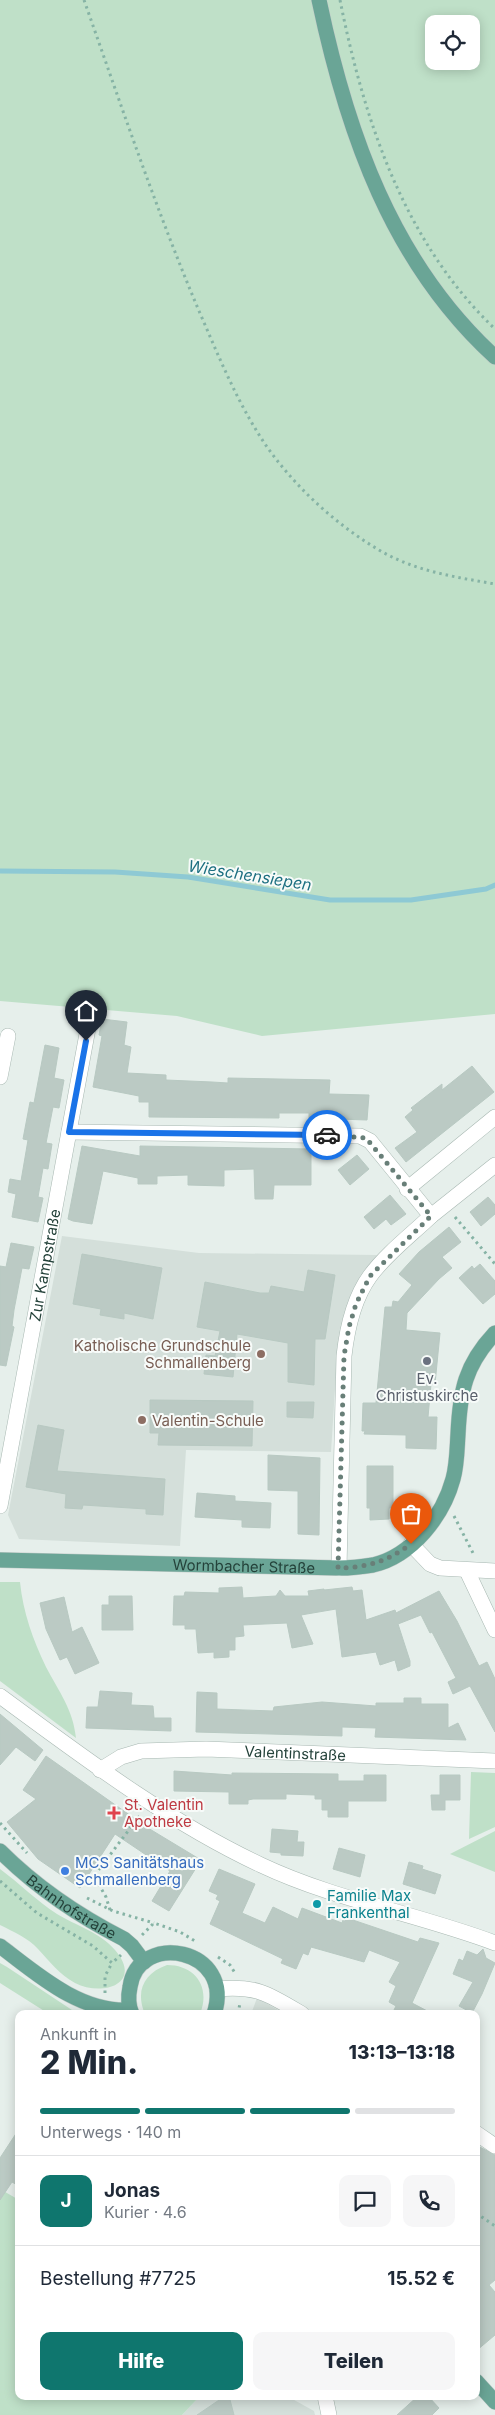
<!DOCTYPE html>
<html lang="de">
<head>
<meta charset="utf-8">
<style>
	:root { --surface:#fff; --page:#f6f6f7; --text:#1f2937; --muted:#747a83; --line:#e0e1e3; --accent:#0f766e }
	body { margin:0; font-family:Inter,sans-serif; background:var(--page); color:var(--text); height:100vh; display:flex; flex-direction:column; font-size:19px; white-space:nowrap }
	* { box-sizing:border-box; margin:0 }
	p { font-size:16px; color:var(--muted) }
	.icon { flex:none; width:28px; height:28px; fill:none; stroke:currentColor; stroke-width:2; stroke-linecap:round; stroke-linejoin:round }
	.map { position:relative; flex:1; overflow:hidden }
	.panel { position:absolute; left:15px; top:2010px; width:465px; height:390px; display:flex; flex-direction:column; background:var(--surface); border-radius:10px; box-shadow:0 2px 12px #0003 }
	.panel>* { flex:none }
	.controls { position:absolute; left:425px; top:15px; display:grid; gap:10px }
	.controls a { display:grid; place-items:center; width:55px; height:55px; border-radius:10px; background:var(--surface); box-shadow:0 2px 12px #0003; font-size:25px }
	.pin { position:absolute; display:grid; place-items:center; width:42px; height:42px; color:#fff; margin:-51px -21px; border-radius:50% 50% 50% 0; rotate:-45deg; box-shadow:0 0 5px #0007 }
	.pin .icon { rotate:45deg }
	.courier { position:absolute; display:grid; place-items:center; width:50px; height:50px; margin:-25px; border:4px solid #1a73e8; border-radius:50%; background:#fff; color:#222; box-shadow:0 1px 6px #0007 }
	.summary em { font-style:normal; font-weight:800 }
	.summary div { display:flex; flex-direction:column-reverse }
	.summary { display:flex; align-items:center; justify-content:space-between; height:85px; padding:0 25px }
	h1 { font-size:32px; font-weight:800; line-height:38px }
	.bar { display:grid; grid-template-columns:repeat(4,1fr); gap:8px 5px; align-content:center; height:60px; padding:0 25px }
	.bar i { height:6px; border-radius:4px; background:var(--line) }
	.bar .current { background:var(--accent) }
	.bar p { grid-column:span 4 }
	.line { display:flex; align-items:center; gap:12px; padding:0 25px; border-top:1px solid var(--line) }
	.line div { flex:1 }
	.round { display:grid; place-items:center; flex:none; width:52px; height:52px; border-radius:10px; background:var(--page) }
	.primary-button { display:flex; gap:10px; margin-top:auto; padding:10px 25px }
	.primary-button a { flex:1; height:58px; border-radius:10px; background:var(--accent); color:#fff; font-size:20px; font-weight:800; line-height:58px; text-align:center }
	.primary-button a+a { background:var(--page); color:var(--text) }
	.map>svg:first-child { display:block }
	.built { fill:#d4dfda }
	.green { fill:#bfe0c8; fill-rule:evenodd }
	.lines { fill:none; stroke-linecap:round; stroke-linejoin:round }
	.stream { stroke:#8ec9d4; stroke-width:5 }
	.building { fill:#bbcac4; stroke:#b8c9c2 }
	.minor-casing { stroke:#a8b8b2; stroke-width:16 }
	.major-casing { stroke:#c2cac8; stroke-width:16 }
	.path { stroke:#86b3a5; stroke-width:3; stroke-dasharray:2.5 4; stroke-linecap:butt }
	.minor { stroke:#fff; stroke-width:15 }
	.major { stroke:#6aa596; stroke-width:15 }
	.done { stroke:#687f78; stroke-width:5; stroke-dasharray:0 9 }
	.route { stroke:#1a73e8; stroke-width:6 }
	.education-dot { fill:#8d6e63; stroke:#f7fbf9; stroke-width:2 }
	.worship-dot { fill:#6b7280; stroke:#f7fbf9; stroke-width:2 }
	.health-dot { fill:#e0444e; stroke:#f7fbf9; stroke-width:2 }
	.shop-dot { fill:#3f7fe0; stroke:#f7fbf9; stroke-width:2 }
	.culture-dot { fill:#0f9aa8; stroke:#f7fbf9; stroke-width:2 }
	.labels { text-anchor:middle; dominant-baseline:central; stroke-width:4; stroke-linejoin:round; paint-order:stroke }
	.street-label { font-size:15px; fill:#24423a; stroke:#f7fbf9 }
	.education-label { font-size:15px; fill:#785e54; stroke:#f7fbf9; text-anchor:end }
	.worship-label { font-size:15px; fill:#5b616d; stroke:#f7fbf9 }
	.health-label { font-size:15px; fill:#be3a42; stroke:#f7fbf9; text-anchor:start }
	.shop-label { font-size:15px; fill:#366cbe; stroke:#f7fbf9; text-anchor:start }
	.culture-label { font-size:15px; fill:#0d838f; stroke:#f7fbf9; text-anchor:start }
	.water-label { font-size:16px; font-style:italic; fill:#1c6f80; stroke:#f7fbf9 }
</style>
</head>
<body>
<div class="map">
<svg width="495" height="2415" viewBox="0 0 495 2415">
	<rect width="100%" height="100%" fill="#e6efeb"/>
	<path class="built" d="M62,1236L199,1253L377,1255L353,1292L338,1342L331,1452L186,1450L180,1546L19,1539L8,1515Z
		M257,1998L285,2014H251Z
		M200,2396H287L314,2411L315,2415H182Z"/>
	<path class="green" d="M0,0H495V1014L262,1036L177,1016L0,1001ZM434,24H471V61H434Z
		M0,1582H20C23,1612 33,1640 46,1667C59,1692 73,1709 76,1738L0,1681Z
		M471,1772L495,1773V1827L469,1839Z
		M495,1831V1872L450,1854Z
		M0,1869C19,1883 37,1901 57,1914C75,1925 101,1933 115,1950C144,1984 102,1997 75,1983C59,1974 50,1962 38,1949C28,1938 14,1932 0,1925Z
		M0,1963L7,1967L78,2014H49L0,1983Z
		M167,1965C195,1965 211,1987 200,2014H145C135,1991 144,1973 167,1965Z
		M0,2189L19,2200V2396H200L182,2415H0Z"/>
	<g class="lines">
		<path class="stream" d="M0,871L115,872L188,877L330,900H411L486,889L495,885"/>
	</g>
	<path class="building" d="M102,1019L127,1022L124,1045L131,1047L127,1073L166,1075V1080L212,1082L228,1083V1078L330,1080L329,1094L369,1095L367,1120L309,1118V1113H279V1118L149,1117V1102H139V1096L93,1087L102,1036L99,1035Z
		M45,1045L59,1048L54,1078L64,1080L59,1108L53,1107L46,1143L52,1144L48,1169L43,1168L38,1197L43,1198L38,1222L12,1217L16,1194L8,1192L10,1179L21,1181L28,1140L23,1139L30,1102L34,1103Z
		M472,1066L494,1092L406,1162L395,1148L417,1132L405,1117L413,1110L411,1108L442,1084V1090Z
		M82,1146L140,1156V1146L311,1149V1185H274L273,1199H255L254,1169L224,1170V1186L188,1185V1175L157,1176V1184H138V1178L103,1171L92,1224L73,1221L68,1219Z
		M357,1155L369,1169L350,1185L338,1170Z
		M390,1195L406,1214L391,1225L386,1219L374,1229L364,1217Z
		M488,1197L495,1205V1214L481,1226L470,1212Z
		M449,1227L461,1242L442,1257L452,1268L439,1279L407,1313L406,1330L440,1333L435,1384H431L428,1417H437L436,1449L406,1448V1435L364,1434L365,1431H362L363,1403H376L385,1307H392L393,1301L398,1302L412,1285L399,1274L419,1252Z
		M11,1243L34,1247L29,1269L22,1268L14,1310L12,1326L14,1327L6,1366L0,1365V1266L6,1267Z
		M82,1254L162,1268L153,1319L124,1313V1319L100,1315L101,1309L73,1304Z
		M480,1264L495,1281V1294L483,1304L459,1278L472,1266L474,1269Z
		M308,1270L335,1275L325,1339H315L314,1385L288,1382V1343L237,1334L233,1377L204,1374L206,1355L215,1356L220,1331L197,1327L205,1282L260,1293H269L271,1286L304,1292Z
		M150,1400L253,1401L252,1446L158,1445L159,1433H150Z
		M287,1402H314L313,1418L287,1417Z
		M38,1425L64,1430L57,1471L165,1479L163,1515L146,1514V1509L83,1505L82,1509L65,1508L66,1494L26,1487Z
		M268,1455L320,1458L319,1535L298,1534V1491L268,1490Z
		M367,1466H393V1508H389V1519L370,1520V1508H367Z
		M197,1493L235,1496V1501L271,1503L270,1528L242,1527V1520L195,1517Z
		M242,1587L243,1598L276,1596L280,1590L285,1596H309L308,1591L324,1589V1590L352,1587L353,1591L362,1590L366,1620L395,1610L396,1613L439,1591L457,1621L479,1666L487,1662L495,1679V1732L470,1686L453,1694L448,1682L456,1678L432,1632L430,1633L421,1615L398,1624L410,1661V1666L398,1671L395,1660L380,1665L376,1652L342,1657L336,1609L301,1615L313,1644L292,1648L287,1623L243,1625L244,1636L235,1637V1650H229V1657L214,1658V1652L198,1653L196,1629H185V1625H173L174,1596H184L185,1592L219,1593V1588Z
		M109,1596H132L133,1630H102V1605H109Z
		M64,1597L72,1632L82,1627L99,1663L75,1674L67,1657L60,1660L46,1629L40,1603Z
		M100,1691L132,1693L131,1705L153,1706L154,1718H171V1731L86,1728L87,1707H98Z
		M197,1692L217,1693V1709L273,1711L274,1707L322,1702L376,1706V1703H404V1698H421V1704H448V1728L458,1723L466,1740L375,1737L376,1728L342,1727V1736L196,1732Z
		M0,1714L43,1750L35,1761L16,1747L0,1765Z
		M46,1756L148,1828L201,1860L169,1911L152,1901L170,1871L115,1834L80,1888L38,1859L7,1822L36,1799L23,1790Z
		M174,1771L232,1775V1773L338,1774V1781H364V1775H386V1801H348V1817H328V1810H322V1799H315V1795L286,1794V1799H253L248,1800V1804H229V1792L174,1791Z
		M440,1775H460V1800H445V1810H432L431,1795H440Z
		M272,1829L298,1831L297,1842H304L303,1856L281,1855V1853L270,1852Z
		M339,1848L365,1855L360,1877L333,1869Z
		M409,1862L423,1866L422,1869L441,1875L435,1894L403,1884Z
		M219,1869L255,1884L242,1913L265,1923L273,1907L298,1919L302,1908L342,1923L344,1917L418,1942L420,1938L439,1943L412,2003L433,2014H392L396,2006L389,2002L396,1986L389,1982L400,1962L369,1950L364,1962L311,1947L308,1955L303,1953L296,1969L281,1963L283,1959L210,1924L220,1901L216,1899L218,1895L209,1891Z
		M483,1949L486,1958L495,1963L482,1994L472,2013L459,2006L473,1982L453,1974L459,1959L463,1961L467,1951L477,1955Z
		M19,2129V2186L12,2182L0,2200V2158Z
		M476,2145L495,2155V2280L489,2285L495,2292V2335L476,2351Z
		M225,2396H229L234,2415H197Z
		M418,2396H428L439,2408L432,2415H397Z"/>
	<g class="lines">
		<g class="minor-casing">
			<g id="minor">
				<path d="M0,1077L8,1036"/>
				<path d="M69,1132L360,1136L370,1141L431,1216C411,1235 386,1254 370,1276C354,1298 347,1329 344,1356L339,1568"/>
				<path d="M407,1189L495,1117"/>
				<path d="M431,1216L495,1165"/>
				<path id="s1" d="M0,1506L89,1023"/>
				<path d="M411,1544L430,1564L440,1568L495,1571"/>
				<path d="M467,1571L495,1630"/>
				<path d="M0,1696C83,1757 167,1821 261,1865C335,1900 418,1914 495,1943"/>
				<path id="s2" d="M100,1770L121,1757L141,1751L206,1749L495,1761"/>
				<path d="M217,1989C256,1985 269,1994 302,2014"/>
				<path d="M476,2133L495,2146"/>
				<path d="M325,2396L329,2415"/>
			</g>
		</g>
		<g class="major-casing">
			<g id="major">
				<path d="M319,0C347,133 392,263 495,357"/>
				<path id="s3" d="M0,1560L339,1568C350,1568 361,1567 373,1565C412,1556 443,1516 453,1479C457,1465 457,1449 458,1434C460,1391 465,1365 495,1333"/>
				<path id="s4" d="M0,1851C37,1888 77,1915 124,1939L132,1946L144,1962"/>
				<path d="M0,1946C37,1974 80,2013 130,2010"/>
				<path d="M132,2014C128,2005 128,1996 130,1987C138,1930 236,1948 214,2014"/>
				<path d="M476,2381L495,2402"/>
			</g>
		</g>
		<path class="path" d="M84,0C121,105 156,209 199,311C219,357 237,402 265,444C294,486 335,524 379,550C414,571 455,577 495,584
			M340,0C364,120 404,242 495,329
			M455,1217L495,1264
			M454,1516L474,1555
			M0,1823L27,1853
			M0,1881L37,1913L93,1946L112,1963L121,1955
			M87,1898L113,1911L154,1923
			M110,1910L106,1897L94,1876L141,1814
			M142,1935L154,1923L180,1932L195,1941
			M218,1957L230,1965L235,1973
			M105,1993V1976L112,1963
			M238,2014L240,2003
			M476,2213L495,2226"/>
		<use href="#minor" class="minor"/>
		<use href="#major" class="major"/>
	</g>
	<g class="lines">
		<path class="done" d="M327,1135L366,1138L431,1216L370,1276L356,1304L349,1327L344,1356L338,1568C370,1567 385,1562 411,1544"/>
		<path class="route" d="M86,1041L69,1132L327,1135"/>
	</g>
	<g class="education-dot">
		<circle cx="261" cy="1354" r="5"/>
		<circle cx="142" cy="1420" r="5"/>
	</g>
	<circle class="worship-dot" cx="427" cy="1361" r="5"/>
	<path class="health-dot" d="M111.5 1805.5h5v5h5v5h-5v5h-5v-5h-5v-5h5z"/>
	<circle class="shop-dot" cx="65" cy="1871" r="5"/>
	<circle class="culture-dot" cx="317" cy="1904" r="5"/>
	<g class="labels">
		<g class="street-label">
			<text stroke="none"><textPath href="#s1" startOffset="245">Zur Kampstraße</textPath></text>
			<text stroke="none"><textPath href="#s3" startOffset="244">Wormbacher Straße</textPath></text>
			<text stroke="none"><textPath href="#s2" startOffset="200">Valentinstraße</textPath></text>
			<text stroke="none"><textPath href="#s4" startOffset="91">Bahnhofstraße</textPath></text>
		</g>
		<g class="education-label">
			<text x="251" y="1345">Katholische Grundschule<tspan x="251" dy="17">Schmallenberg</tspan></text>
			<text x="152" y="1420" text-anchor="start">Valentin-Schule</text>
		</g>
		<g class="worship-label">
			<text x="427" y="1378">Ev.<tspan x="427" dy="17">Christuskirche</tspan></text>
		</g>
		<g class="health-label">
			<text x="124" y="1804">St. Valentin<tspan x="124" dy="17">Apotheke</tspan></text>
		</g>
		<g class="shop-label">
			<text x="75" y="1862">MCS Sanitätshaus<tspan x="75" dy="17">Schmallenberg</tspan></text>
		</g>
		<g class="culture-label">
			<text x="327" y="1895">Familie Max<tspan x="327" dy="17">Frankenthal</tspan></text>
		</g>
		<g class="water-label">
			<text transform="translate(250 875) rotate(9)">Wieschensiepen</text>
		</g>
	</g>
</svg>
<div class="controls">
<a><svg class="icon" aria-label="locate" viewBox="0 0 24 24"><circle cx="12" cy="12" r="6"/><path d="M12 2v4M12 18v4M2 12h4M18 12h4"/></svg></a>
</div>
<div class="pin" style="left:411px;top:1544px;background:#ea580c"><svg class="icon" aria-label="bag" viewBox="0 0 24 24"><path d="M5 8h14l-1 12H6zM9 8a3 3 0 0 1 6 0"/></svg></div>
<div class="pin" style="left:86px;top:1041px;background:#1f2937"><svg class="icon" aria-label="home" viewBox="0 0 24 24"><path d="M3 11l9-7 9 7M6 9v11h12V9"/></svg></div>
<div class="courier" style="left:327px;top:1135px"><svg class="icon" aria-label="car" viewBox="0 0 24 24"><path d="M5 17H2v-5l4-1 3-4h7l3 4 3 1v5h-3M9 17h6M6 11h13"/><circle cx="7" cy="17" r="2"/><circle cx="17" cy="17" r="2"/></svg></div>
<section class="panel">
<div class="summary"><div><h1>2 Min.</h1><p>Ankunft in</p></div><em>13:13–13:18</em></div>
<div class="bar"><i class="current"></i><i class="current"></i><i class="current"></i><i></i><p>Unterwegs · 140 m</p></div>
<div class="line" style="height:90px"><b class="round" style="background:var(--accent);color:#fff">J</b><div><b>Jonas</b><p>Kurier · 4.6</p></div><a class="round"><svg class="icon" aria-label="chat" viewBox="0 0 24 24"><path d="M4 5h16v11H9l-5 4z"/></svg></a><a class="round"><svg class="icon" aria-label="phone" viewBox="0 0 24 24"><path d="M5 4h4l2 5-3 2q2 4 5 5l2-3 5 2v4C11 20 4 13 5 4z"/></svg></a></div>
<div class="line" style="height:65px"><div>Bestellung #7725</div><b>15.52 €</b></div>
<div class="primary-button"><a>Hilfe</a><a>Teilen</a></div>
</section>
</div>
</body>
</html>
